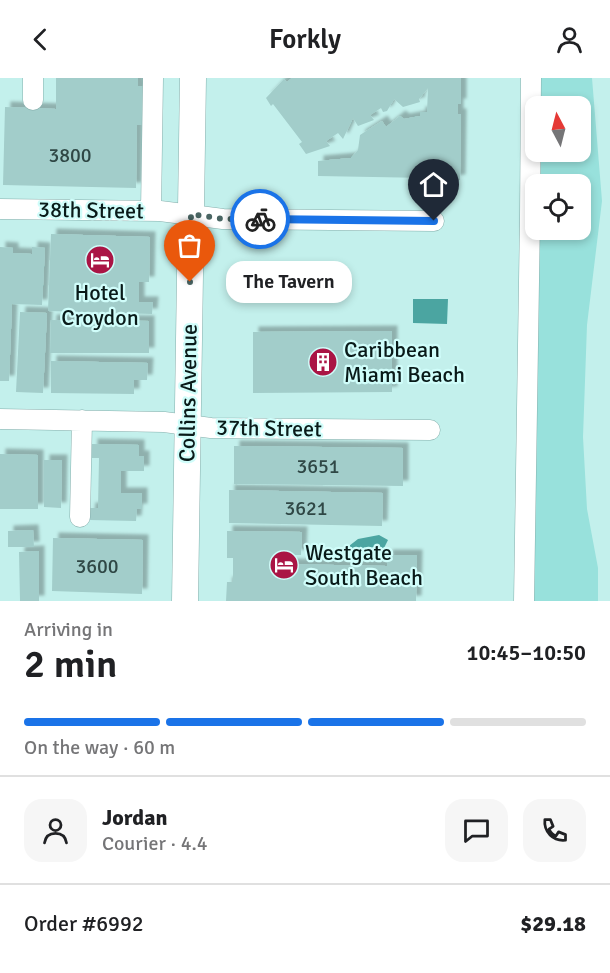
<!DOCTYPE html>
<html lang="en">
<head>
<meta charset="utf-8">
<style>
	:root { --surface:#fff; --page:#f6f6f6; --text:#202124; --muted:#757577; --line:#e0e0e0; --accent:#1a73e8 }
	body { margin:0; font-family:Signika,sans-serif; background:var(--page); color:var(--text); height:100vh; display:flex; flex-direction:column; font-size:22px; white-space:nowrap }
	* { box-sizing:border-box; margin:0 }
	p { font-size:20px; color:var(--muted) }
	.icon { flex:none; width:33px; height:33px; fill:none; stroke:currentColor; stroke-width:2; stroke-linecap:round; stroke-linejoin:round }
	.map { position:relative; height:523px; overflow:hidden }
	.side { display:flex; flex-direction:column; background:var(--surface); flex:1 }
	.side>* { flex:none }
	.needle { width:39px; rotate:353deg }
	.fabs { position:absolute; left:525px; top:18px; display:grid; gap:12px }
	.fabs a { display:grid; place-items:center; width:66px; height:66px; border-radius:12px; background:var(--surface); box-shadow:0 3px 9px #0003; font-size:30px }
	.pin { position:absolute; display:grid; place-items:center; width:51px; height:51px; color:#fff; margin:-62px -26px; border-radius:50% 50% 50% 0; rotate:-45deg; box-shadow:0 0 6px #0007 }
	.pin .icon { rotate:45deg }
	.courier { position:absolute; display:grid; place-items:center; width:60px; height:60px; margin:-30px; border:4px solid #1a73e8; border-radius:50%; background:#fff; color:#222; box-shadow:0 2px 8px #0007 }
	.bubble { position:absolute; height:42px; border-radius:18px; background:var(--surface); box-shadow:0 3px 9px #0003; font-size:20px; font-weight:600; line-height:42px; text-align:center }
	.head em { font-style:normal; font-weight:600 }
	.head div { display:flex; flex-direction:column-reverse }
	.head { display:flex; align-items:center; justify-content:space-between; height:102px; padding:0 24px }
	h1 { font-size:39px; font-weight:600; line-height:45px }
	.bar { display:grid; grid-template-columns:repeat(4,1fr); gap:9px 6px; align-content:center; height:72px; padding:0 24px }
	.bar i { height:8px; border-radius:4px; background:var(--line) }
	.bar .current { background:var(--accent) }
	.bar p { grid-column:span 4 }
	.line { display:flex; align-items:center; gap:15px; padding:0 24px; border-top:2px solid var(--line) }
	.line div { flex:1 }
	.round { display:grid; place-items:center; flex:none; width:63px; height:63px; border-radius:18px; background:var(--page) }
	header { display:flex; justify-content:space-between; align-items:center; height:78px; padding:0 24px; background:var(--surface); font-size:27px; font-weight:600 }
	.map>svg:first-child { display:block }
	.green { fill:#98e1dc }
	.water { fill:#4ba5a1 }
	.building { fill:#a2cdca; filter:url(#shadow) }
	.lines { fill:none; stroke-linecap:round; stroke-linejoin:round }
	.minor-casing { stroke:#85afac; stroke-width:21 }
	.major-casing { stroke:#85afac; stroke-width:27 }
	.minor { stroke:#fff; stroke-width:20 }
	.major { stroke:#fff; stroke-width:26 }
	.done { stroke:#4a6563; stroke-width:6; stroke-dasharray:0 10.8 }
	.route { stroke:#1a73e8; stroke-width:8 }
	.labels { text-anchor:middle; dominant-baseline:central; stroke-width:4.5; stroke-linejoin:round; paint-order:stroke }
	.number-label { font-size:20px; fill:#2f4745 }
	.street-label { font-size:22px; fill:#091a19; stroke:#d0fdfa }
	.poi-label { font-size:22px; fill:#091a19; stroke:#d0fdfa; text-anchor:start }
</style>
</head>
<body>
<header><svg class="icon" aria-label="back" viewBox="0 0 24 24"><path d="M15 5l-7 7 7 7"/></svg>Forkly<svg class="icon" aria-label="person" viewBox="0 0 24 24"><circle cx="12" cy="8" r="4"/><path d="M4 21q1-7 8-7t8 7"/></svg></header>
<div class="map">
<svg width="610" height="523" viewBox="0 0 610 523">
	<defs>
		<filter id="shadow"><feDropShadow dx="5.5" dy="-5.5" stdDeviation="1.5" flood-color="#0004"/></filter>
	</defs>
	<rect width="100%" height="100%" fill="#c3f0ec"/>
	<path class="green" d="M539,0H592L602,123L587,247L583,359L587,431L598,490V523H531L538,152H580V106H538L539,74H580V28H539Z"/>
	<path class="water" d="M413,221H448L447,246L413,245Z
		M379,457L388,462L384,470C366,471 367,480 354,481L348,474L349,468L358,461Z"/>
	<path class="building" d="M56,0H138V8L155,9L154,47H137L136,110L3,107L5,29L56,31Z
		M292,0H461V26H458V36H461L460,102L428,104V100L318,98V83L351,80L358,72L360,57L382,43L386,49L400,38L404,41L420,38V34H427L428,10L419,21L420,24L403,29L394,21L387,33L383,34L381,30L370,37L374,42L358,48L353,40L343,61L338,55L326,63L330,68L306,76L299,66L302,64L273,26L271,28L266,20L284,1L287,4Z
		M51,156L150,159L149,204H139V224H153L152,236L48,233Z
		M0,169L13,170V175L32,176V169L45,170L42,227L12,226L9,303H0Z
		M20,234L47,235L43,315L16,314Z
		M51,242L149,243V275H50Z
		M392,253V314L253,315V254Z
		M51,283L148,285L147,302H134V316L51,315Z
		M92,366L139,367V378H144V393H121V415H142V431H137L136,443L89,442L90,430H98L99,380H92Z
		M234,368L403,370V408L234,406Z
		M0,376L38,377V431H0Z
		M44,382H62L61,430L44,429Z
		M229,412L383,415L382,448L229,445Z
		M33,452L34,469H8V453Z
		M227,453L302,454L301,477H283V486L387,488V477H417L416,523H226L227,504H233V480H227Z
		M53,460L143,462L142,516L52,513Z
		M39,473V523H20L19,474Z"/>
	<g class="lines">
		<g class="minor-casing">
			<path id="minor" d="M33,22V0
				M0,131L160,133L223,141L434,143
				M151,133L153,0
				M0,341L164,344L211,350L430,352
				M80,439L82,342
				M524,523L530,139L531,0"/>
		</g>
		<g class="major-casing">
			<path id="major" d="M185,523L193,0"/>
		</g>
		<use href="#minor" class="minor"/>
		<use href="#major" class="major"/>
	</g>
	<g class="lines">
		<path class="done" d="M190,204L191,136L223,141H260"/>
		<path class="route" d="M260,141L434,143"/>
	</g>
	<defs>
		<g id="hotel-disc" transform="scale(1.5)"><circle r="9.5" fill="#aa1545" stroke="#d0fdfa"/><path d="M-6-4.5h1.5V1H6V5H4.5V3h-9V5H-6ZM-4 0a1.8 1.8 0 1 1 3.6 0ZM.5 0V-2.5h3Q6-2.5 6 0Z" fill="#fff"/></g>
		<g id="building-disc" transform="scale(1.5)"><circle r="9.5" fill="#aa1545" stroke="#d0fdfa"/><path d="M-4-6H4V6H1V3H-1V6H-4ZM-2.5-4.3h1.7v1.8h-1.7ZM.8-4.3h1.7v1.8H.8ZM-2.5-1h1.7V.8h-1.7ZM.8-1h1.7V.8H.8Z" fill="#fff"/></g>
	</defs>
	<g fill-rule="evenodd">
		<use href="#hotel-disc" x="100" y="182"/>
		<use href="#building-disc" x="323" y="284"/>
		<use href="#hotel-disc" x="284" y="487"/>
	</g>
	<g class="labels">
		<g class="number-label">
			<text x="70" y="77">3800</text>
			<text x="318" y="388">3651</text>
			<text x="306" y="430">3621</text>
			<text x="97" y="488">3600</text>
		</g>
		<g class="street-label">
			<text transform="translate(91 132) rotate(1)">38th Street</text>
			<text transform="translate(188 315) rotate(-89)">Collins Avenue</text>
			<text transform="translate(269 350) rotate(1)">37th Street</text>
		</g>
		<g class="poi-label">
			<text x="100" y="214" text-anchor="middle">Hotel<tspan x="100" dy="25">Croydon</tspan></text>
			<text x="344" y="271">Caribbean<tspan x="344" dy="25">Miami Beach</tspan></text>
			<text x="305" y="474">Westgate<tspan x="305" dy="25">South Beach</tspan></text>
		</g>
	</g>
</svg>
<div class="fabs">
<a><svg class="needle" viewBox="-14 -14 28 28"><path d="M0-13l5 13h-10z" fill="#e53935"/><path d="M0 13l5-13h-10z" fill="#757577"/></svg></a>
<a><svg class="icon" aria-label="locate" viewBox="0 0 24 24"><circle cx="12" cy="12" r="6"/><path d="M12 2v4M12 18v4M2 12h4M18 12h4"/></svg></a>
</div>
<div class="pin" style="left:190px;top:204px;background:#ea580c"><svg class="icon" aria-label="bag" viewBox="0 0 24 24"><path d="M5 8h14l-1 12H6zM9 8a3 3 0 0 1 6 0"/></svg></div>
<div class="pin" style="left:434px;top:143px;background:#1f2937"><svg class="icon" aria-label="home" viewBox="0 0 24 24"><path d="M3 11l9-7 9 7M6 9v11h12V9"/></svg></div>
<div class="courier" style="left:260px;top:141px"><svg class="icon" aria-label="bike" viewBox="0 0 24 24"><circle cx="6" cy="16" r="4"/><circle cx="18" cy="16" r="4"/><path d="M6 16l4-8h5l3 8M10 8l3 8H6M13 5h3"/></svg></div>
<div class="bubble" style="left:226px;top:183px;width:126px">The Tavern</div>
</div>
<section class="side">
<div class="head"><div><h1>2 min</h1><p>Arriving in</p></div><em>10:45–10:50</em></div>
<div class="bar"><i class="current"></i><i class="current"></i><i class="current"></i><i></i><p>On the way · 60 m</p></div>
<div class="line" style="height:108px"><a class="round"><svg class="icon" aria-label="person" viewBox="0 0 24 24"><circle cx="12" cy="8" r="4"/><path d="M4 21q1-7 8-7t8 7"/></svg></a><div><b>Jordan</b><p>Courier · 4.4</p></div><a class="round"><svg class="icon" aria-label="chat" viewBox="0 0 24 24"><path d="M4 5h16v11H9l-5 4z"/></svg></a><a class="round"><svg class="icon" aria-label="phone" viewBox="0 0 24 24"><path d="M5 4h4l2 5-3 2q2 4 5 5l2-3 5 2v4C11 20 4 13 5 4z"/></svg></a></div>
<div class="line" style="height:78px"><div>Order #6992</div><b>$29.18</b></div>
</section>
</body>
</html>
